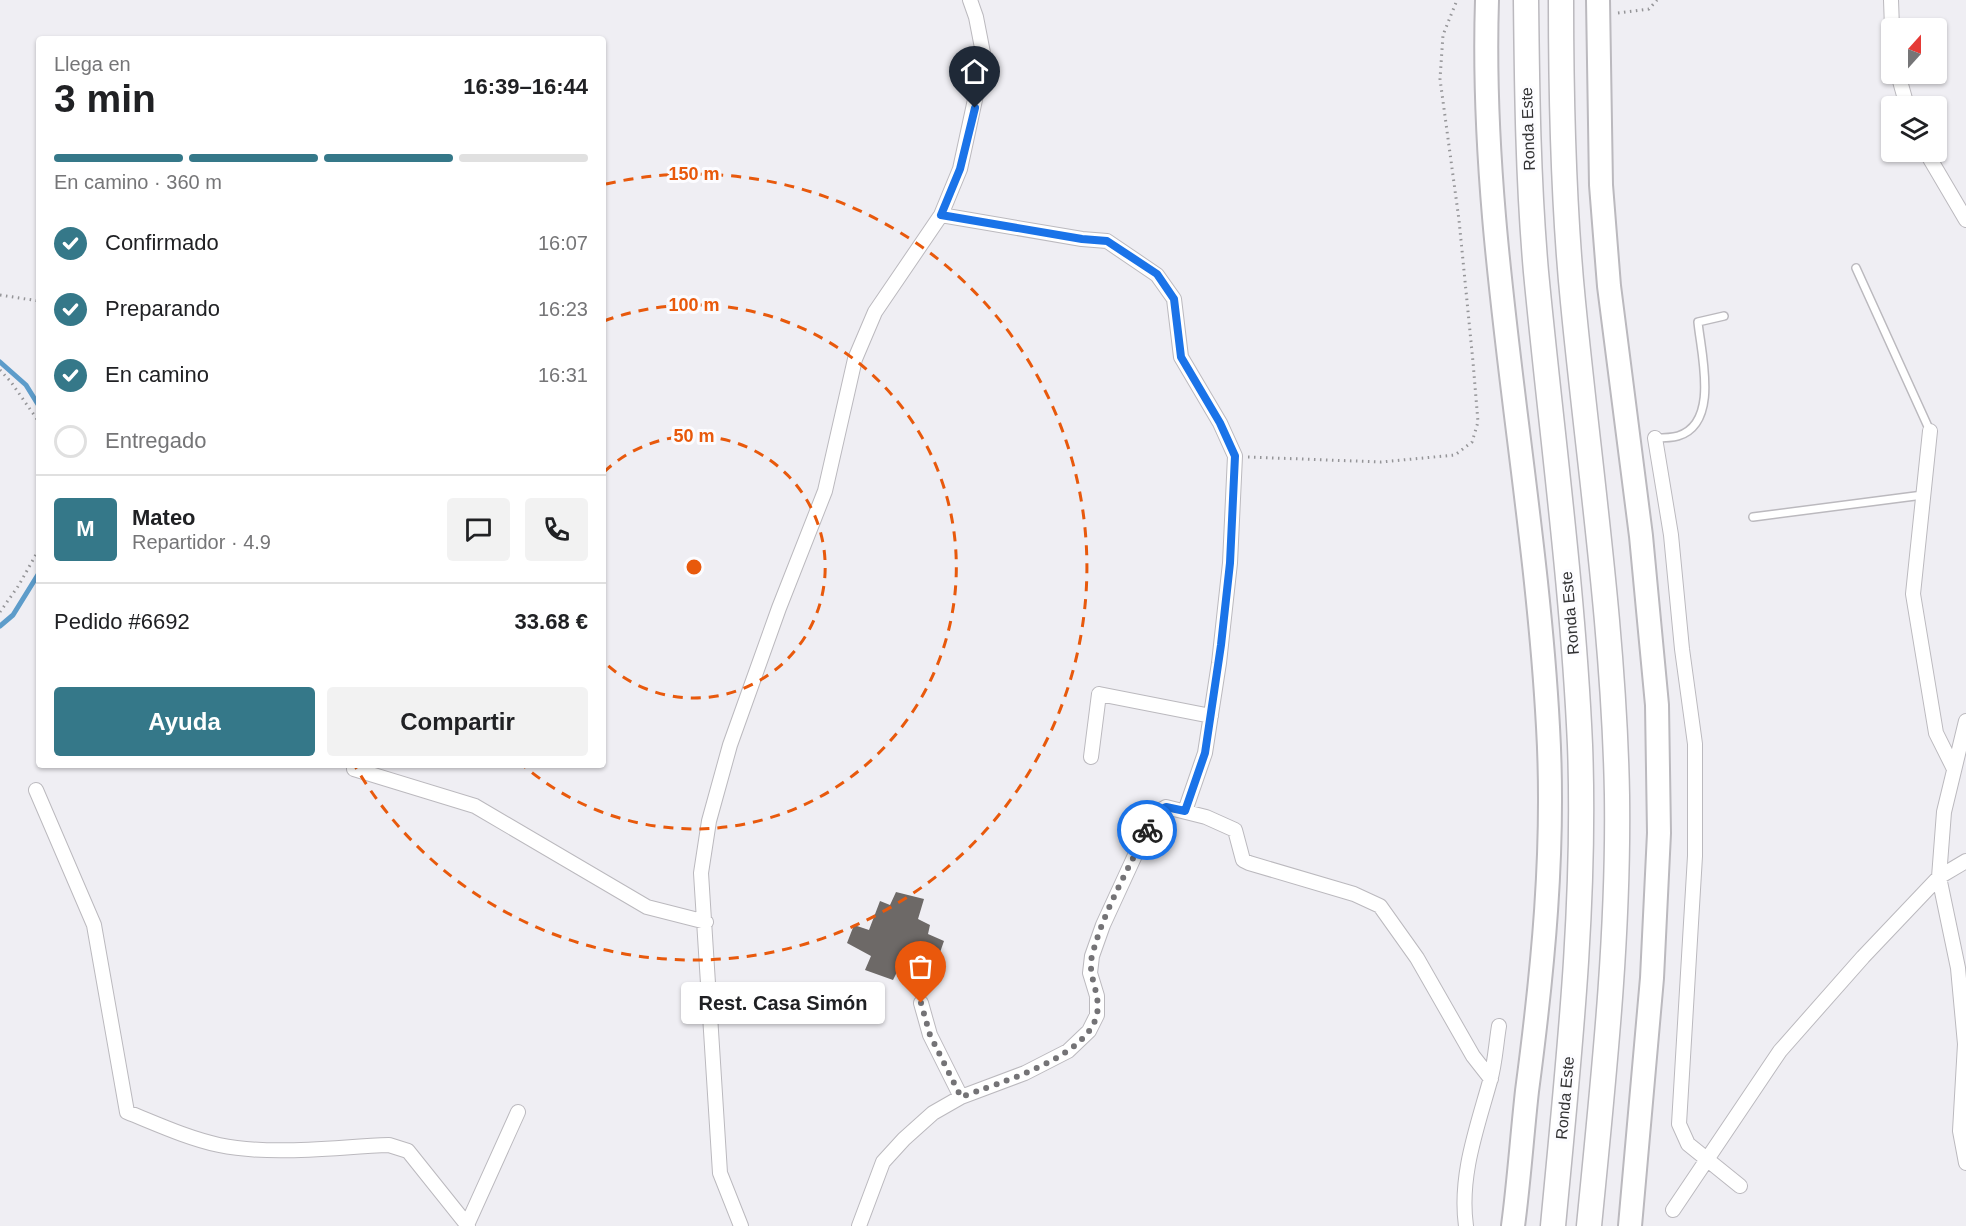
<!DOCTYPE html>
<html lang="es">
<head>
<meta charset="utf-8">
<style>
	:root { --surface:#fff; --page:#f2f2f2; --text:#202124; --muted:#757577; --line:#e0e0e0; --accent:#357889 }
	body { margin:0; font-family:Helvetica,sans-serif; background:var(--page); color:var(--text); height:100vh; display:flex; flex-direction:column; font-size:22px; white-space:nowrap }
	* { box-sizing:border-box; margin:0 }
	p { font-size:20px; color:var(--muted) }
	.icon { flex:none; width:33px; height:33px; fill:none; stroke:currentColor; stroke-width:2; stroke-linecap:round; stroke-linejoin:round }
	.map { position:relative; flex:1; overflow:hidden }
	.details { position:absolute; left:36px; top:36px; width:570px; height:732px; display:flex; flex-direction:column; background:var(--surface); border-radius:6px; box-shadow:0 2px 4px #0004 }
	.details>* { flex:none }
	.needle { width:39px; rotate:21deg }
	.fabs { position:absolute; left:1881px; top:18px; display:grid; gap:12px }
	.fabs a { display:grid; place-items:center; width:66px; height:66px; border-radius:6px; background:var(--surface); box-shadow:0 2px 4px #0004; font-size:30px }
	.pin { position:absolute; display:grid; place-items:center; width:51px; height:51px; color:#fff; margin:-62px -26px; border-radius:50% 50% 50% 0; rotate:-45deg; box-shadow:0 0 6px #0007 }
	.pin .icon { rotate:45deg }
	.courier { position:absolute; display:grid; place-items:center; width:60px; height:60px; margin:-30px; border:4px solid #1a73e8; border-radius:50%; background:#fff; color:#222; box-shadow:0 2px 8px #0007 }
	.bubble { position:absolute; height:42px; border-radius:6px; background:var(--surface); box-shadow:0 2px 4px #0004; font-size:20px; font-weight:800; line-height:42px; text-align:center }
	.head em { font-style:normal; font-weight:800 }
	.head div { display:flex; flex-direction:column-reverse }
	.head { display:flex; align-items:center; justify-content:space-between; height:102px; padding:0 18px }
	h1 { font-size:39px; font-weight:800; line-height:45px }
	.bar { display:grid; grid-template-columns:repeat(4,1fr); gap:9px 6px; align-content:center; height:72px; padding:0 18px }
	.bar i { height:8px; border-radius:4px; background:var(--line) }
	.bar .active { background:var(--accent) }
	.bar p { grid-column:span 4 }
	.line { display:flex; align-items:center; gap:15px; padding:0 18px; border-top:2px solid var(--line) }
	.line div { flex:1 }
	.round { display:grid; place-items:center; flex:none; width:63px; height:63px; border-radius:6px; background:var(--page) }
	ol { padding:0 18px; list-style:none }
	li { display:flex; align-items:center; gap:18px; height:66px }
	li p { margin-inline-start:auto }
	li .icon { padding:6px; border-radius:50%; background:var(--accent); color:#fff; stroke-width:4 }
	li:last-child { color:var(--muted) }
	li i { width:33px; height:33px; border:3px solid var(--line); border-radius:50% }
	.action { display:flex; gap:12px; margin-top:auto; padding:12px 18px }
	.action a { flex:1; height:69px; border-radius:6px; background:var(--accent); color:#fff; font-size:24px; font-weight:800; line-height:69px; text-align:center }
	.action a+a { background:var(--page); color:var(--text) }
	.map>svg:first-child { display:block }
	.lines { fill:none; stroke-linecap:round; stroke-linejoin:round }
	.stream { stroke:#5d9cca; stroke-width:5 }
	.building { fill:#6d6967 }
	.service-casing { stroke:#bbb9be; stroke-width:10 }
	.minor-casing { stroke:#bbb9be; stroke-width:16 }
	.trunk-casing { stroke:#bbb9be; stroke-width:26 }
	.motorway-casing { stroke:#bbb9be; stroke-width:27 }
	.path { stroke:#959598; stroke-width:3; stroke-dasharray:1.5 4.5; stroke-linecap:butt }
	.service { stroke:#fff; stroke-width:7 }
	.minor { stroke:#fff; stroke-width:14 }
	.trunk { stroke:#fff; stroke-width:22 }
	.motorway { stroke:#fff; stroke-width:24 }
	.done { stroke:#747376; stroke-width:6; stroke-dasharray:0 10.8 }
	.route { stroke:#1a73e8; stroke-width:8 }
	.ring { fill:none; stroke:#e8590c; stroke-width:3; stroke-dasharray:10 8 }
	.labels { text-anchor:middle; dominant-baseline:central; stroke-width:6; stroke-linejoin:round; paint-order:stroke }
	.street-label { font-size:16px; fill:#313132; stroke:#fcfcff }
	.centre { fill:#e8590c; stroke:#fcfcff; stroke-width:3 }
	.ring-label { font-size:18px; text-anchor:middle; font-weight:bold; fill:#e8590c; stroke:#fcfcff; stroke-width:6; stroke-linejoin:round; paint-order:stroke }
</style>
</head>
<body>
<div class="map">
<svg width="1966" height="1226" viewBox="0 0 1966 1226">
	<rect width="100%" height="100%" fill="#efeef3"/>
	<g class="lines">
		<path class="stream" d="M0,362L26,385L39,406
			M0,626L13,615L39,573"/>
	</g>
	<path class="building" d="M896,892L924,899L918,919L930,925L928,934L944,941L937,961L929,959L923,972L901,964L893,980L865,970L871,956L847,943L854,925L869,930L880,901L890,905Z"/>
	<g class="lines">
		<g class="service-casing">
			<path id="service" d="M1856,268L1930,431
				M1655,438C1662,438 1671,438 1678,436C1720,423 1701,354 1698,322L1724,316
				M1753,517L1923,495"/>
		</g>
		<g class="minor-casing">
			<path id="minor" d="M1891,0L1892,28
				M1898,74L1907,106
				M1926,152L1966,220
				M941,215L1082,239L1107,241L1157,275L1174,299L1181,357L1220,423L1235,456L1230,563L1219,663L1205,753L1185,811
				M1930,431L1913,594L1936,733L1954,769
				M1655,438L1671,535L1682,649L1695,744V856L1679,1124L1688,1144L1740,1186
				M1966,721L1944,812L1939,877L1958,968L1965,1044L1960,1131L1966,1163
				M1091,757L1099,694L1211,716
				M355,765L354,769L475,806L647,907L706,922
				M36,790L94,925L127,1112C157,1124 187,1138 219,1145C273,1156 334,1147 389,1145L408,1151L468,1226
				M921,1003L930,1035L961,1097
				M1673,1210L1780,1051L1863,957L1939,877L1966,861
				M467,1225L518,1112
				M741,1226L720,1173L701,873L709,821L730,745L779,608L825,491L855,359L875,312L941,215L960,169L984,58L976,17L970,0
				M859,1226L883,1162L904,1139L933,1113L961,1097L1025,1073L1068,1051L1089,1031L1097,1015V996L1090,973L1092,956L1103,925L1154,814L1166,807L1206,817L1235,830L1243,860L1249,863L1354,894L1380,906L1417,958L1473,1056L1491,1079
				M1466,1226C1459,1176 1477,1128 1490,1081C1495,1064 1496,1044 1499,1026"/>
		</g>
		<g class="trunk-casing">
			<path id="trunk" d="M1487,0C1479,244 1535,484 1548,727C1555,849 1543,970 1527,1091C1522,1136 1519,1181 1513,1226
				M1598,0L1601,185L1609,286L1641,536L1657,705L1659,833L1652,978L1630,1226"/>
		</g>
		<g class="motorway-casing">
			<path id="motorway" d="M1526,0C1527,91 1528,181 1536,272C1551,429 1573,587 1580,745C1586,906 1568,1066 1553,1226
				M1561,0C1561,101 1563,202 1573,302C1589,466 1614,630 1617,795C1619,939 1603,1083 1589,1226"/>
		</g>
		<path class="path" d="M1618,13L1649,9L1657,0
			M0,295L39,301
			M0,370L11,382L39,422
			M1248,457L1381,462L1455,455L1472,442L1478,422L1473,362L1459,220L1440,79L1443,35L1457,0
			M0,612L19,585L39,549"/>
		<use href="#service" class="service"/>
		<use href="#minor" class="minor"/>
		<use href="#trunk" class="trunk"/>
		<use href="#motorway" class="motorway"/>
	</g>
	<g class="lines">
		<path class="done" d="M921,1003L930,1035L961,1097C998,1083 1088,1058 1097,1014C1101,993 1087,976 1092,956C1103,912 1128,870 1147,830"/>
		<path class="route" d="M975,108L960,169L941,215L1082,239L1107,241L1157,274L1174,299L1181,357L1220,423L1235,456L1230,563L1221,645L1205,753L1185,811L1166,807L1154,814L1147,830"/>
	</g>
	<g class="ring">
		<path d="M604 472A131 131 0 1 1 604 662"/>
		<path d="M604 321A262 262 0 1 1 524 766"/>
		<path d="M606 184A393 393 0 1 1 355 766"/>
	</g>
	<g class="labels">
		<g class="street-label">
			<text transform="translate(1528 129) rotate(-92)">Ronda Este</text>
			<text transform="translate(1570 613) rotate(-95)">Ronda Este</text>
			<text transform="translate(1565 1098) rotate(-85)">Ronda Este</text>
		</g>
	</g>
	<circle cx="694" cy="567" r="9" class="centre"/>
	<g class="ring-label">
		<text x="694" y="180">150 m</text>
		<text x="694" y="311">100 m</text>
		<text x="694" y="442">50 m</text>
	</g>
</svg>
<div class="fabs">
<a><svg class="needle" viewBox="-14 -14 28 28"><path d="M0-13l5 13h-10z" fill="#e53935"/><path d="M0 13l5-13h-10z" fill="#757577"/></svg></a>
<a><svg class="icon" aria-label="layers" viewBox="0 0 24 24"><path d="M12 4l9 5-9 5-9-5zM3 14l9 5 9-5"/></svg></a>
</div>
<div class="pin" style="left:921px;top:1003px;background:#ea580c"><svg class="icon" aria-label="bag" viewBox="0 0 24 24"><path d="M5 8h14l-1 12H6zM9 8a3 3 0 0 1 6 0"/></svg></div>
<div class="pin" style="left:975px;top:108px;background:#1f2937"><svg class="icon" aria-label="home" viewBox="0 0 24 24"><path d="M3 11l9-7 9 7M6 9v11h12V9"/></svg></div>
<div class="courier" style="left:1147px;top:830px"><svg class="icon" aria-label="bike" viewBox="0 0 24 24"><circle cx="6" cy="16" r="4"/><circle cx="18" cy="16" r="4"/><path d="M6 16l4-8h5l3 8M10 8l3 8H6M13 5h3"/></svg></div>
<div class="bubble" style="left:681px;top:982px;width:204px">Rest. Casa Simón</div>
<section class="details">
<div class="head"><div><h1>3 min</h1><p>Llega en</p></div><em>16:39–16:44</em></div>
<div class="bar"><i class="active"></i><i class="active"></i><i class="active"></i><i></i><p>En camino · 360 m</p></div>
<ol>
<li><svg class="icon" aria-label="check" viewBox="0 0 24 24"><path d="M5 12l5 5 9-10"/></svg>Confirmado<p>16:07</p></li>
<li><svg class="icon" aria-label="check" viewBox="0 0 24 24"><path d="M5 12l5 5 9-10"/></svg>Preparando<p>16:23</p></li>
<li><svg class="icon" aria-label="check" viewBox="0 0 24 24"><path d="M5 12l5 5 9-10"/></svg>En camino<p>16:31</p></li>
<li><i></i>Entregado</li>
</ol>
<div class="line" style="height:108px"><b class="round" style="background:var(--accent);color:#fff">M</b><div><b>Mateo</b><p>Repartidor · 4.9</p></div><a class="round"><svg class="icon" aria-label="chat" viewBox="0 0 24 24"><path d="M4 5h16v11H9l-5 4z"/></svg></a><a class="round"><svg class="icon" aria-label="phone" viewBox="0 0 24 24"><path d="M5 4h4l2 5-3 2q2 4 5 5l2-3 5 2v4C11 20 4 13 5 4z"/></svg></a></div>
<div class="line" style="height:78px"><div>Pedido #6692</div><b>33.68 €</b></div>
<div class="action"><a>Ayuda</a><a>Compartir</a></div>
</section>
</div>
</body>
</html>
